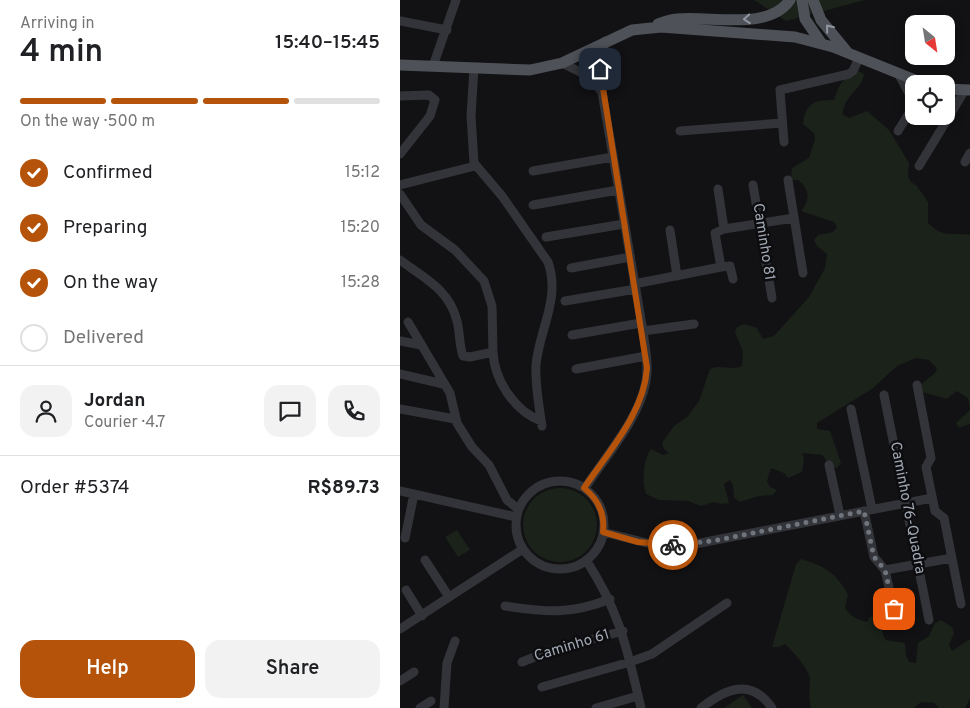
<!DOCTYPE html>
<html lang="en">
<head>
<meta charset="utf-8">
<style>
	:root { --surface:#fff; --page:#f2f2f2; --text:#202124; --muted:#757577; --line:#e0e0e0; --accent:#b45309 }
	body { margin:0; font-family:Overpass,sans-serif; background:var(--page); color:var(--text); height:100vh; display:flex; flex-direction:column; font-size:19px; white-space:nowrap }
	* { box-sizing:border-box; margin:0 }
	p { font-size:16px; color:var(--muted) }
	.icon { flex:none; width:28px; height:28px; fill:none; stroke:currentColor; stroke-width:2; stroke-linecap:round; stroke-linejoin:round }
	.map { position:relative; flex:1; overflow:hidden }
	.details { display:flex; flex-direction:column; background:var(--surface); width:400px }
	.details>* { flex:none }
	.needle { width:32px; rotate:150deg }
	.controls { position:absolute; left:505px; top:15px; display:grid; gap:10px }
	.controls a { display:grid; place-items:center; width:50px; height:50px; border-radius:10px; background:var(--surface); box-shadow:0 2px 12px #0003; font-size:25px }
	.pin { position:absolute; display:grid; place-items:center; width:42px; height:42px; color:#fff; margin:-21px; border-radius:10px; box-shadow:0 2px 8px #0006 }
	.courier { position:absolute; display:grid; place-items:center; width:50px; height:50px; margin:-25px; border:4px solid #b45309; border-radius:50%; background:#fff; color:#222; box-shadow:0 1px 6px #0007 }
	.head em { font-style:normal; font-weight:600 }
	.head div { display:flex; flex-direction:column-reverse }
	.head { display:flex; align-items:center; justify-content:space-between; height:85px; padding:0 20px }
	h1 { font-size:32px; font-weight:600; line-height:38px }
	.bar { display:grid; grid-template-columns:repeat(4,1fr); gap:8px 5px; align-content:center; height:60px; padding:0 20px }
	.bar i { height:6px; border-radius:4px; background:var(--line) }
	.bar .on { background:var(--accent) }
	.bar p { grid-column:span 4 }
	.line { display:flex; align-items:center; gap:12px; padding:0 20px; border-top:1px solid var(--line) }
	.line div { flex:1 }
	.round { display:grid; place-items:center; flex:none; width:52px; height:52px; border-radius:15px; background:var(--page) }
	ol { padding:0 20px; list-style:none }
	li { display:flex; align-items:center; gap:15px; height:55px }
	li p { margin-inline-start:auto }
	li .icon { padding:5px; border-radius:50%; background:var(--accent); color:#fff; stroke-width:4 }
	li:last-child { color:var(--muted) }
	li i { width:28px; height:28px; border:2px solid var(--line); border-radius:50% }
	.primary-button { display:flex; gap:10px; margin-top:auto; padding:10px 20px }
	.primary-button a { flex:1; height:58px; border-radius:15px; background:var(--accent); color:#fff; font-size:20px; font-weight:600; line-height:58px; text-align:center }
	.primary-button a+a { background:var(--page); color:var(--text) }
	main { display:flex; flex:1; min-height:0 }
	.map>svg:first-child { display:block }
	.green { fill:#1a221a }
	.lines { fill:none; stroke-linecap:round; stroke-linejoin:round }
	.minor { stroke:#333439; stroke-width:9 }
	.major { stroke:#4e5158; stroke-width:11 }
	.oneway { stroke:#9197a2 }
	.done { stroke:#70747d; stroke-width:5; stroke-dasharray:0 9 }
	.route { stroke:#b45309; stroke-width:6 }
	.labels { text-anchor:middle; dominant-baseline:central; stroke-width:5; stroke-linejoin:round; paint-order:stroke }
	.street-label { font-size:15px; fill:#a2a9b5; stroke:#0d0d0f }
</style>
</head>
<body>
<main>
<section class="details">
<div class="head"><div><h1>4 min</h1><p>Arriving in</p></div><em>15:40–15:45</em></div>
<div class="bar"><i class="on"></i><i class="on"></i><i class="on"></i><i></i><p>On the way · 500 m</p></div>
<ol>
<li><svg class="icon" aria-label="check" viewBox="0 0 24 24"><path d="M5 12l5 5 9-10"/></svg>Confirmed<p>15:12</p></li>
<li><svg class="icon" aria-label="check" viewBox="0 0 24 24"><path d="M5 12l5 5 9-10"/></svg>Preparing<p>15:20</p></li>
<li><svg class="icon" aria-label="check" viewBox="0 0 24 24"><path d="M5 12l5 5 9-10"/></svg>On the way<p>15:28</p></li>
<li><i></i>Delivered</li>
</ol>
<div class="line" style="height:90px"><a class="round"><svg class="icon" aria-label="person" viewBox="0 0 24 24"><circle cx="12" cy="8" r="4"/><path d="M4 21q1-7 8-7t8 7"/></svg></a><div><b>Jordan</b><p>Courier · 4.7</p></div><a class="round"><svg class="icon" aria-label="chat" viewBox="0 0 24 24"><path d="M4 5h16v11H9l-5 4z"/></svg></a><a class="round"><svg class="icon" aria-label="phone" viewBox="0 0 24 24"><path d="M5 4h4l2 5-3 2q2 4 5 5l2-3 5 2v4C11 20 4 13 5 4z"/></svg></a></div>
<div class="line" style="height:65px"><div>Order #5374</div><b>R$89.73</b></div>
<div class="primary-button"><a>Help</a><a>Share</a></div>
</section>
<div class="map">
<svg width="570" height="708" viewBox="0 0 570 708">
	<rect width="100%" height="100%" fill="#121214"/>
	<path class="green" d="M354,0H465L386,21Z
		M458,71L464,74C462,90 442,97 443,115L449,118L467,111L489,130L509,163L508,176L511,182L517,186L528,202V223C545,239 550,232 570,235V424L559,428L556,423L570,410L568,398L557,391L547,399L522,392L519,386L535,373L537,368L529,360L516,358L497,366L472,389L417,423V429L430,431L441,463L437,468L431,466L422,455L402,453L404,458L402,472L388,478L384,473L371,468L367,481L370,487L377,490L373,495L359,496L340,502L334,498L333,486L330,480L324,484L329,503L321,504L314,502L301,506L288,501L259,500L246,494C242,483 243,459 251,449L263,455L269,453L264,449L262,443L274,426L287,417L299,401L310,369C320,364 331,371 342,366L343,351L335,333L337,327L344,324L357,328L363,339L374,336L409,297L425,268L427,254L417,246L414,240L418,235L433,232L437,227L434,222L401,211C411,199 409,189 398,180H391L392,168L409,158L415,139L414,133L403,124C406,103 413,100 434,100C438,86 444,75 458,71Z
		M123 525a37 37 0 1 1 74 0a37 37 0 1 1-74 0Z
		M57,530L70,550L58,557L45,537Z
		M401,559C426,567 434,571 448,594L445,608C451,617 457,619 467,622L470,617L477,616C483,623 480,632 486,640L505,643L506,656L509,662L516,663L518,643L529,636L535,623L541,620L552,627L554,633L549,645L552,651L570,639V699L565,708H539L534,703L521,702L514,708H411C408,698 410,690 410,680C409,668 393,652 385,644L379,647H372L396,564Z
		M343,695L352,708H324Z"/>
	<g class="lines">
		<path class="minor" d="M0,21L47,30
			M162,63L188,76L202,92
			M33,66L56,0
			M74,68L71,116L74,163L102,196L148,262C161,299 139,330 136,365C135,384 139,407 142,426
			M498,73L514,103
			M0,96L29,95L35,100L30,116L0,154
			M280,131L382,123
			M498,131L514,105
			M384,142L380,90L449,74L453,71L459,58
			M565,162L570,153
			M519,166L565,90
			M133,171L213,157
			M388,180L403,273
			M0,185L75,166
			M353,185L372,298
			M318,189L324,229
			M0,194L21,225L55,250L84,281L92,306L93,352
			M133,205L218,190
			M270,230L277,276
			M146,237L224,224
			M0,260C24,278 49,289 57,321C60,332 59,345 63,356L70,357L93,352C94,379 114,411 141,421
			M171,268L230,257
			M333,279L330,266L321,267L315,233L324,229L394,218
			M234,284L321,267
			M165,301L236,289
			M8,322L50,393L57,423L72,447L89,465L107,500L118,509
			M243,331L294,324
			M172,335L241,323
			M0,341L21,345
			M176,369L246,356
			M0,374L43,384
			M517,385L531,458L526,467L535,511L544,518L561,604
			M484,395L529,620
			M0,409L55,419
			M451,409L472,509
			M429,465L440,515
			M116 525a44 44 0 1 1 88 0a44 44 0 1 1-88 0Z
			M185,488C205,457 240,418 246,381C249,364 245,347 243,331L202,92L200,69L205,41
			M0,491L116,517
			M464,511L474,557L485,570L494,609
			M203,532L251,544H295L532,498
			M5,538L14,494
			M25,560L49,597
			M186,560C220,612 227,649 241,708
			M485,570L552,558
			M6,590L22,616
			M105,606C145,612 171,615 210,599
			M0,629L123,549
			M122,662L152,650L223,631
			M0,681L14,672
			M142,687L230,662L252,654L327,603
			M20,708L31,701
			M44,708L47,663L55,641
			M196,708L238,696
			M301,708C325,689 351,677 372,708"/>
		<path class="major" d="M402,0L405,19L422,44
			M413,0L421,20L448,53
			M258,24C264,22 271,19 277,19C309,15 368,32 390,0
			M0,65L130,70L162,63L232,30L261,27L395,37L433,47L525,84
			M546,89L570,90"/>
	</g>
	<defs><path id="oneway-chevron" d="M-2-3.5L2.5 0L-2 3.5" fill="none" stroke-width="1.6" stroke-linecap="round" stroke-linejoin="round" transform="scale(1.25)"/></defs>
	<g class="oneway">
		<use href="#oneway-chevron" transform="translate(347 19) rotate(176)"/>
		<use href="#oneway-chevron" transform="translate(429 28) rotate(-129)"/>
	</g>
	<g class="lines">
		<path class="done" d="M273,545L312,541L464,511L474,557L485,570L494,609"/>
		<path class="route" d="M200,69L247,368C244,413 209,451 184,488C199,500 205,514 203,532L238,542L273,545"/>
	</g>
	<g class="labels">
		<g class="street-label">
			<text transform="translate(363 242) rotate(81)">Caminho 81</text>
			<text transform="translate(507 508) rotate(79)">Caminho 76-Quadra</text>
			<text transform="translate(172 646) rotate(-17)">Caminho 61</text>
		</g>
	</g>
</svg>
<div class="controls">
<a><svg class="needle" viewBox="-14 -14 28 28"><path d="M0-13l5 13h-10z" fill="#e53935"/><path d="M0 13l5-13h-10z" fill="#757577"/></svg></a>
<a><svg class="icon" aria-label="locate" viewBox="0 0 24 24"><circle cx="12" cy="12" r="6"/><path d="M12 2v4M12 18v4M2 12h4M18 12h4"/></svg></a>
</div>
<div class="pin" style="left:494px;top:609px;background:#ea580c"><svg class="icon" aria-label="bag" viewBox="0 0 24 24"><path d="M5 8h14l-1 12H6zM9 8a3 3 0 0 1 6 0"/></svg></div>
<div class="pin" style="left:200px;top:69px;background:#1f2937"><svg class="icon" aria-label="home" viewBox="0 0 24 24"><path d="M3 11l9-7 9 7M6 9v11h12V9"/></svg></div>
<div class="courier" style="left:273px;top:545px"><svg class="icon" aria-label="bike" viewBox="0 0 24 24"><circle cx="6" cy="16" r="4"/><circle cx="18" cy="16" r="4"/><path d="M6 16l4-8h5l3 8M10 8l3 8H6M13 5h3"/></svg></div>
</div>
</main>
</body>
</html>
